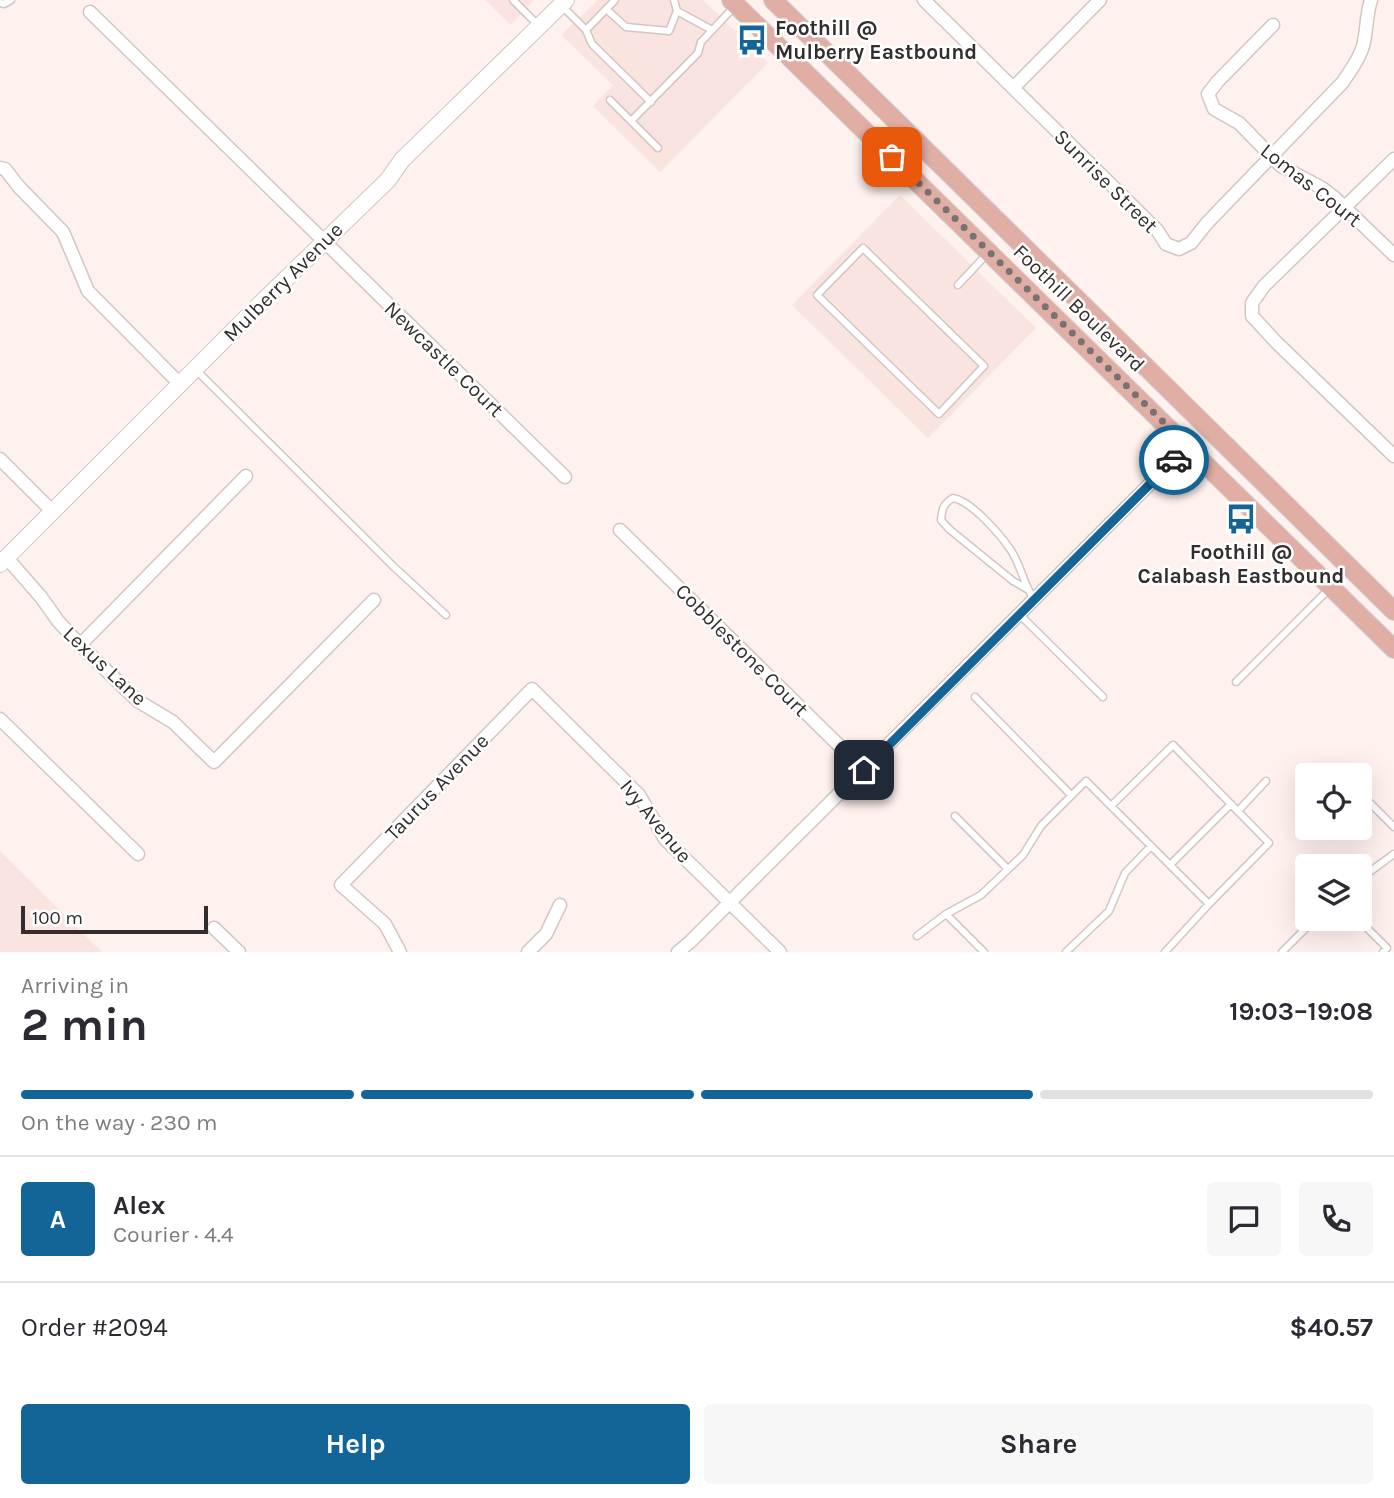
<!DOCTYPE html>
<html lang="en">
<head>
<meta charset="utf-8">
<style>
	:root { --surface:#fff; --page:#f7f7f7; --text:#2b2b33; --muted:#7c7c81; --line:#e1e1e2; --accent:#126596 }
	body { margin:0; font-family:Karla,sans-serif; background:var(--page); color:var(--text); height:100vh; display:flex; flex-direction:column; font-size:26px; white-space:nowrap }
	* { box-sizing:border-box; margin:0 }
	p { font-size:23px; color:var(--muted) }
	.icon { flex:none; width:38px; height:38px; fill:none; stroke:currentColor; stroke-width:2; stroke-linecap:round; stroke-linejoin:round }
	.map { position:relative; height:952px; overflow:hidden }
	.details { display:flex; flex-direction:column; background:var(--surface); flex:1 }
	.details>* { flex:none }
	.controls { position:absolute; left:1295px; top:763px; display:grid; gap:14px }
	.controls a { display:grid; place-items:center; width:77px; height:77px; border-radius:7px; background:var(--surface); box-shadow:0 7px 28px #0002; font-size:35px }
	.scale { position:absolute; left:21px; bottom:18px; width:187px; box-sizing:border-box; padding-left:7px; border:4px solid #332e2d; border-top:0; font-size:19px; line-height:24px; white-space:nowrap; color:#332e2d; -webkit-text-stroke:5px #fff; paint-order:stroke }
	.pin { position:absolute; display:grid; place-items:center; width:60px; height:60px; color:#fff; margin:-30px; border-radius:14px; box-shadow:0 4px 10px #0006 }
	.courier { position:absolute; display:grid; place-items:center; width:70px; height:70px; margin:-35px; border:5px solid #126596; border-radius:50%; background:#fff; color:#222; box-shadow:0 2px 9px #0007 }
	.head em { font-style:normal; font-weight:700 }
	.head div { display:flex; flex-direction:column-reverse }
	.head { display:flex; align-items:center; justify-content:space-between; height:119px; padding:0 21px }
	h1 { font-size:46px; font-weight:700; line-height:52px }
	.bar { display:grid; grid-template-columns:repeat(4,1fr); gap:10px 7px; align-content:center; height:84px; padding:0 21px }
	.bar i { height:9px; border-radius:5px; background:var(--line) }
	.bar .selected { background:var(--accent) }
	.bar p { grid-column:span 4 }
	.line { display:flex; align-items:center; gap:18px; padding:0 21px; border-top:2px solid var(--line) }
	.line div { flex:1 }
	.round { display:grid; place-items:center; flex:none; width:74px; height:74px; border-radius:7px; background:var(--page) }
	.cta { display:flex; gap:14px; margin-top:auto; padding:14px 21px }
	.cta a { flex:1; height:80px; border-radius:7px; background:var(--accent); color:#fff; font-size:28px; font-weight:700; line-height:80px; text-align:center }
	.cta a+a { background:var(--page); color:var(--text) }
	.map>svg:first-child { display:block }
	.built { fill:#f9e4df }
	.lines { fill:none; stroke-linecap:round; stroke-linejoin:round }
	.lane-casing { stroke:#d3c6c3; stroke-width:9 }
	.street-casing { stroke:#d3c6c3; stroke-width:15 }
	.secondary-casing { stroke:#d3c6c3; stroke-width:18 }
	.primary-casing { stroke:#d2d1d1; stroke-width:20 }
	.lane { stroke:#fff; stroke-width:6 }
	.street { stroke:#fff; stroke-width:12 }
	.secondary { stroke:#fff; stroke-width:16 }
	.primary { stroke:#e0aea4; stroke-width:18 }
	.done { stroke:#7a7271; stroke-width:7; stroke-dasharray:0 12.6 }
	.route { stroke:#126596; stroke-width:9 }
	.labels { text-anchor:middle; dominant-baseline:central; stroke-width:5; stroke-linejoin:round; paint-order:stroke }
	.poi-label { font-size:21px; font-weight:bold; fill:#332e2d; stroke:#fff; text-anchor:start }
	.street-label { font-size:21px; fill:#332e2d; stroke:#fff }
</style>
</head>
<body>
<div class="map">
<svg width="1394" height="952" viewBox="0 0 1394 952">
	<rect width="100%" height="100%" fill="#fef1ee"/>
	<path class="built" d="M485,0H534L511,25Z
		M598,0H703L768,63L660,172L593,106L613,85L561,35Z
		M900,195L1036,328L928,438L792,305Z
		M0,851L102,952H0Z"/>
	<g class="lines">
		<g class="lane-casing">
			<path id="lane" d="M513,0L539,26
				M674,0L677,11L712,30
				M0,3L4,4L11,0
				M562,6L586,30L615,0
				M606,9L626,27L669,31L677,11
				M586,30L592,44L651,102
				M610,100L658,148
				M631,121L698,53L701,42L735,6
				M863,248L984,366L939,414L817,295Z
				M958,285L988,253
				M196,370L393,566L446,615
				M1027,589L1013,581L949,529L941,520C942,509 943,504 953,498C971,501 999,533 1010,549C1021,564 1023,584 1034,599
				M1019,614L1103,697
				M1236,682L1330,588
				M975,697L1071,795
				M1360,793L1394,827
				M1111,806L1173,745L1269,843L1209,904L1165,952
				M1238,811L1266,781
				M955,816L1008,869
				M1170,865L1231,804
				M1360,879L1394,854
				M946,914L984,952
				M1358,919L1387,948L1383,952
				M917,936L946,914L981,895L1023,855L1041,826L1086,781L1209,904
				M1066,952L1109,911L1125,873L1151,846
				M1282,952L1315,919"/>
		</g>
		<g class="street-casing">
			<path id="street" d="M924,0L1157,230L1166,244L1179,249L1191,243L1207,223L1343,82C1350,71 1359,60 1363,46C1367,31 1366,15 1371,0
				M90,12L565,477
				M1273,25L1218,81L1208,94L1214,109L1239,123L1281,166L1322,188L1335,198L1394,255
				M1013,88L1100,0
				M1394,159L1264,286L1252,303V316L1276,342L1394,456
				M0,168L5,169L19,187L63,232L88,291L179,383
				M0,459L52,511
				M620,530L864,770
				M6,557L41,597L58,621L80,645L138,701L173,722L214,762L374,600
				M80,645L246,476
				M0,719L138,854
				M214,928L239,952
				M400,952L385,924L341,885L532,689L639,795L665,839L780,952
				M528,952L546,934L560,905
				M678,952L690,942L1188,446"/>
		</g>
		<g class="secondary-casing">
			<path id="secondary" d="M0,564L259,305L388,180L402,160L566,0"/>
		</g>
		<g class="primary-casing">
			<path id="primary" d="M731,0L1394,649
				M773,0L1394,611"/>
		</g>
		<use href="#lane" class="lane"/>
		<use href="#street" class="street"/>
		<use href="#secondary" class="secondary"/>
		<use href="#primary" class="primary"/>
	</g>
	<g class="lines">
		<path class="done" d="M892,157L1188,446L1174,460"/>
		<path class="route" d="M864,770L1174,460"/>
	</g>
	<defs>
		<g id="bus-bare" transform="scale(2.415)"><path d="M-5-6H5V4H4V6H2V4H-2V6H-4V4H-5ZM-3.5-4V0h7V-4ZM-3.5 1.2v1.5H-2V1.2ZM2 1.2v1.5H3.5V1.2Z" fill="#126596" stroke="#fff" stroke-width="2.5" paint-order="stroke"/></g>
	</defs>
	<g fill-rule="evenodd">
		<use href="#bus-bare" x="752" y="40"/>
		<use href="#bus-bare" x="1241" y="519"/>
	</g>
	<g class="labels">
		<g class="poi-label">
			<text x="775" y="28">Foothill @<tspan x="775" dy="24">Mulberry Eastbound</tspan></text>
			<text x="1241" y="552" text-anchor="middle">Foothill @<tspan x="1241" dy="24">Calabash Eastbound</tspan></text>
		</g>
		<g class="street-label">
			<text transform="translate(1106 181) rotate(45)">Sunrise Street</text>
			<text transform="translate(1311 185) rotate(38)">Lomas Court</text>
			<text transform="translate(283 282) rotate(-45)">Mulberry Avenue</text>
			<text transform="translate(1079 308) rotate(44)">Foothill Boulevard</text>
			<text transform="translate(444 359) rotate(44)">Newcastle Court</text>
			<text transform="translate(742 650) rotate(45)">Cobblestone Court</text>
			<text transform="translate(105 666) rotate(43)">Lexus Lane</text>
			<text transform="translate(437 787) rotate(-46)">Taurus Avenue</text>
			<text transform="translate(656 821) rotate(51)">Ivy Avenue</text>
		</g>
	</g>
</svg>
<div class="controls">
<a><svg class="icon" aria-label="locate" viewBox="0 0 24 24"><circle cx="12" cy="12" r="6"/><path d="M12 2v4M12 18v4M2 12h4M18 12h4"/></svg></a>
<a><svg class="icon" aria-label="layers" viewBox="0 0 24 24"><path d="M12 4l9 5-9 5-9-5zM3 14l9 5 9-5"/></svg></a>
</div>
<div class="scale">100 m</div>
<div class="pin" style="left:892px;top:157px;background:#ea580c"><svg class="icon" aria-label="bag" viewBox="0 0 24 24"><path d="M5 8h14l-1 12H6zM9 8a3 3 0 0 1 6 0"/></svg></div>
<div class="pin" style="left:864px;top:770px;background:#1f2937"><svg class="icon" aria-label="home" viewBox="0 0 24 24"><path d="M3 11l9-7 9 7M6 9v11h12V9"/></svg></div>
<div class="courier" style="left:1174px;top:460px"><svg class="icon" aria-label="car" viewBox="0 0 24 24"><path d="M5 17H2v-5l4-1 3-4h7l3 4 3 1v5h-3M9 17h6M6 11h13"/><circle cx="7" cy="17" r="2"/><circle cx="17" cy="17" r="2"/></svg></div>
</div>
<section class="details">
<div class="head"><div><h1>2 min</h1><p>Arriving in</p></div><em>19:03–19:08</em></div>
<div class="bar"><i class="selected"></i><i class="selected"></i><i class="selected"></i><i></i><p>On the way · 230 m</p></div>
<div class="line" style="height:126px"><b class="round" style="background:var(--accent);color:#fff">A</b><div><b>Alex</b><p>Courier · 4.4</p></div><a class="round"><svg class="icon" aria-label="chat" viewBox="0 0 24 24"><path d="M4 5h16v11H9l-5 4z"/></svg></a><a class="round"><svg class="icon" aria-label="phone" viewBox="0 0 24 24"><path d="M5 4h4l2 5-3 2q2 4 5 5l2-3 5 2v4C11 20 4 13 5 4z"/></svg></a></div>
<div class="line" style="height:91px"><div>Order #2094</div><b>$40.57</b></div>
<div class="cta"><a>Help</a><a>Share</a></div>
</section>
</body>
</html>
